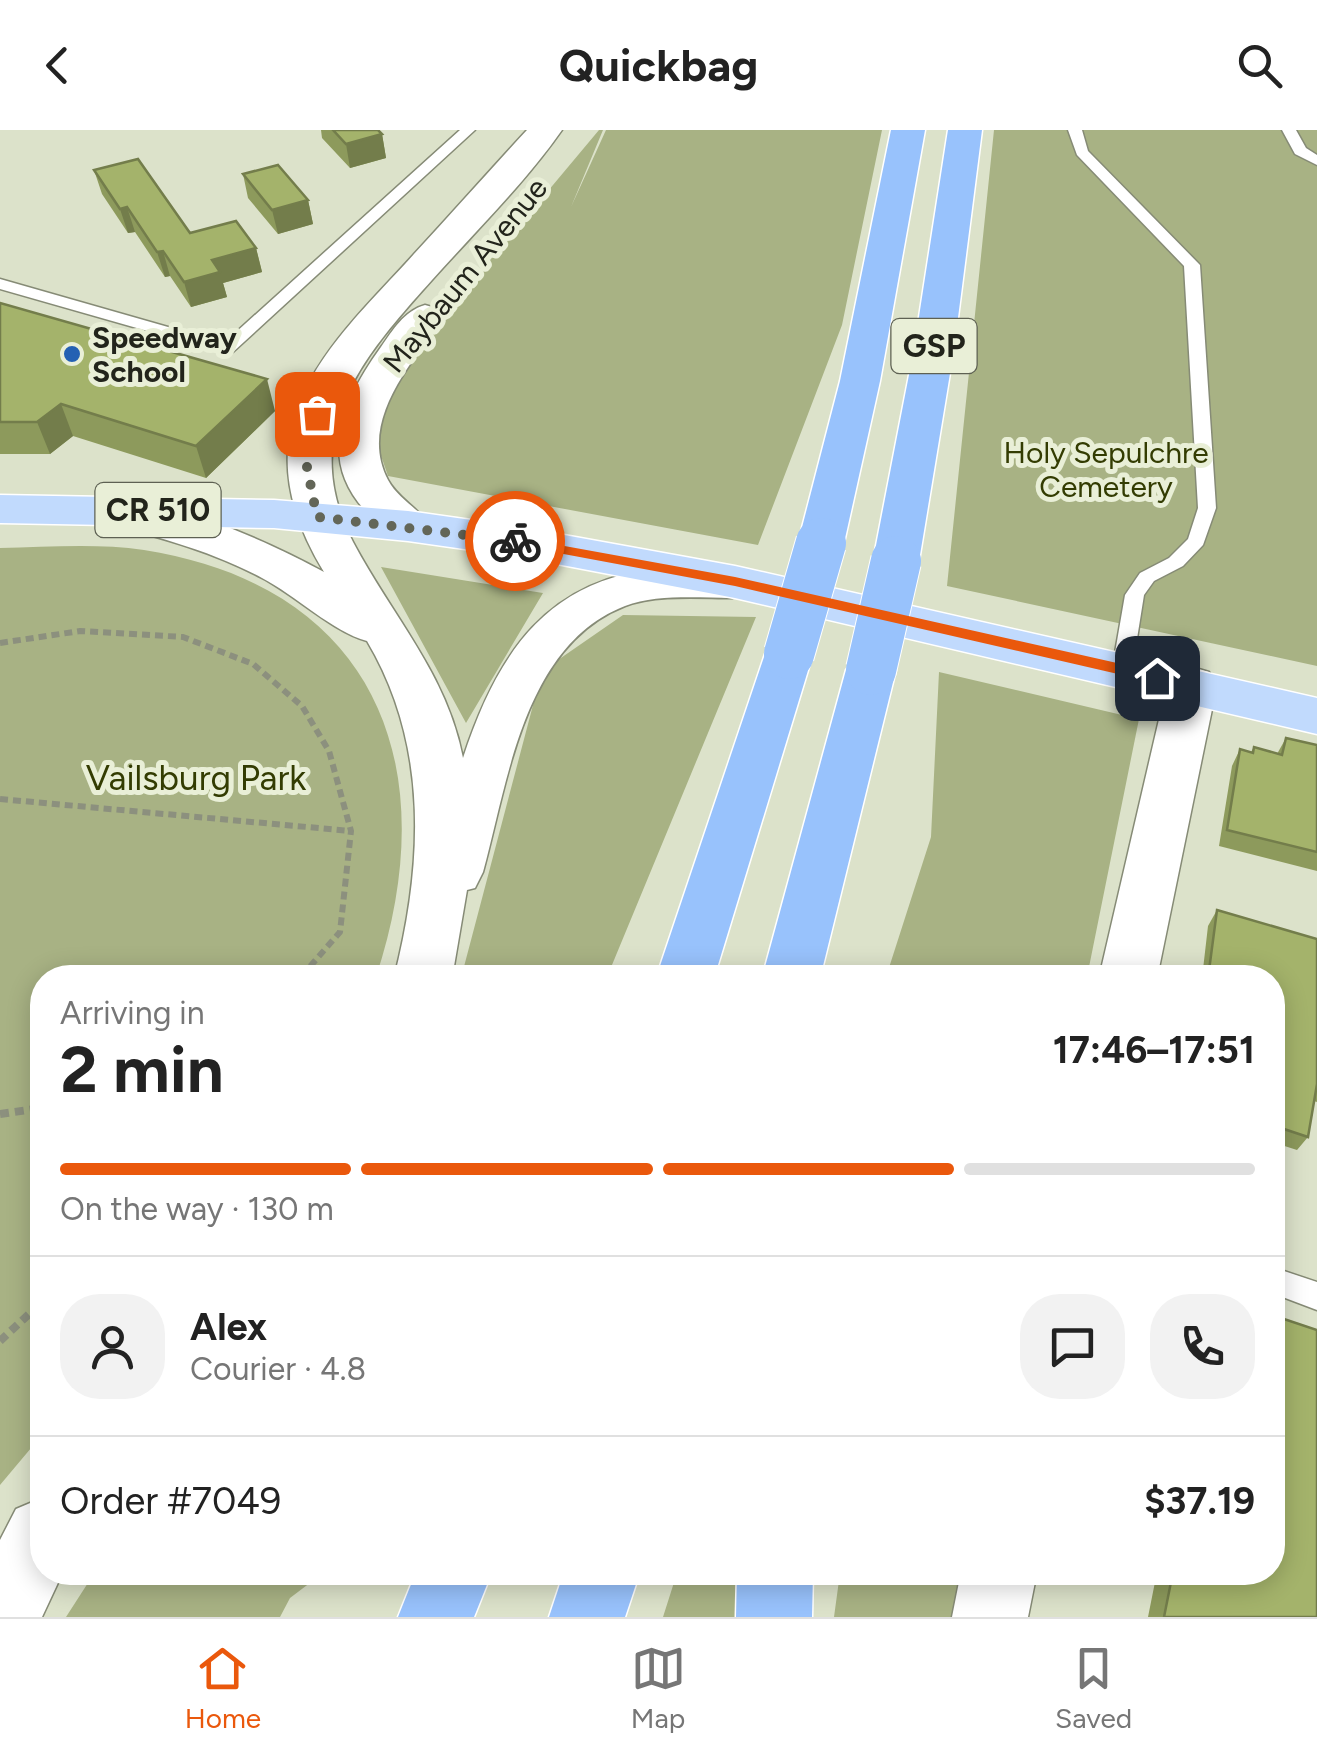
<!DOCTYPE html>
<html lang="en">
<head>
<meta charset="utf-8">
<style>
	:root { --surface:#fff; --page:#f2f2f2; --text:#222; --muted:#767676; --line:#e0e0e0; --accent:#ea580c }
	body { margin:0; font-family:Figtree,sans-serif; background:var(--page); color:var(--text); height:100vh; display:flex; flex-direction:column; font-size:38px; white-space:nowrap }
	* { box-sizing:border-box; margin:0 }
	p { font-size:32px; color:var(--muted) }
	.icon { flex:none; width:55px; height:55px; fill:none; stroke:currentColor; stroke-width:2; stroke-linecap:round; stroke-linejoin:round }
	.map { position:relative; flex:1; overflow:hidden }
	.side { position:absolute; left:30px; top:835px; width:1255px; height:620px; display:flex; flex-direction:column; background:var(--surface); border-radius:40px; box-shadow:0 5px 25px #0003 }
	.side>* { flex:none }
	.pin { position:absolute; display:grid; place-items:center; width:85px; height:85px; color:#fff; margin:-42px; border-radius:20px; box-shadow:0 5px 15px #0006 }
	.courier { position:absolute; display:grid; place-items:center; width:100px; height:100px; margin:-50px; border:8px solid #ea580c; border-radius:50%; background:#fff; color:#222; box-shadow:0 2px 12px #0007 }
	.overview em { font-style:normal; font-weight:700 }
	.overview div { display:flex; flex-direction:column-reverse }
	.overview { display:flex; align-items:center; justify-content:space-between; height:170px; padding:0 30px }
	h1 { font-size:65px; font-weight:700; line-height:75px }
	.bar { display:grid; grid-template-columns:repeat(4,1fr); gap:15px 10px; align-content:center; height:120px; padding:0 30px }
	.bar i { height:12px; border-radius:8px; background:var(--line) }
	.bar .active { background:var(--accent) }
	.bar p { grid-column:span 4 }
	.line { display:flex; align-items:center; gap:25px; padding:0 30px; border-top:2px solid var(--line) }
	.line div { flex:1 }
	.round { display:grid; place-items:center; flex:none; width:105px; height:105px; border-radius:40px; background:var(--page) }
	header { display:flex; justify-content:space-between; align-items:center; height:130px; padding:0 30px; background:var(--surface); font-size:45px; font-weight:700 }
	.dock { display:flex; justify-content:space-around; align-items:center; height:140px; border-top:2px solid var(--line); background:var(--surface); font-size:28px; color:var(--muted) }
	.dock a { display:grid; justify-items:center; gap:5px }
	.dock .active { color:var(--accent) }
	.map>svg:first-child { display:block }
	.green { fill:#a8b284 }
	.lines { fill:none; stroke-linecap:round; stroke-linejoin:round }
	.lane-casing { stroke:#868b76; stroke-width:3 }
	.secondary-casing { stroke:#868b76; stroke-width:3 }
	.primary-casing { stroke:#fff; stroke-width:3 }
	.highway-casing { stroke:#fff; stroke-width:3 }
	.path-far1 { stroke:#8c907e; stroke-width:6; stroke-dasharray:8 5; stroke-linecap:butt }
	.path { stroke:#8c907e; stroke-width:8; stroke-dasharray:9 6; stroke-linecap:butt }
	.lane { fill:#fff; fill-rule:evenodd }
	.secondary { fill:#fff; fill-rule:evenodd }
	.primary { fill:#c1dafd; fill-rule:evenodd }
	.highway { fill:#98c2fc; fill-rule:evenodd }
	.highway-bridge-casing { stroke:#fff; stroke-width:52; stroke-linecap:butt }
	.highway-bridge { stroke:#98c2fc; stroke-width:50 }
	.wall { fill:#8d9a5c }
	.shaded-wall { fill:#737d4b }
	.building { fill:#a4b36b; stroke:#737d4b; stroke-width:2.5 }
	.route { fill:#ea580c }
	.done { stroke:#636658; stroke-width:10; stroke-dasharray:0 18 }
	.poi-dot { fill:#2461b3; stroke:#e9efd7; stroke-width:4 }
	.labels { text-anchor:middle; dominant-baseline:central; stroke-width:10; stroke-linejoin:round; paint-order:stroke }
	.far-street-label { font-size:30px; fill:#22241b; stroke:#e9efd7 }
	.far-poi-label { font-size:30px; font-weight:bold; fill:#22241b; stroke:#e9efd7; text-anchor:start }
	.far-park-label { font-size:30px; fill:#333c02; stroke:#e9efd7 }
	.shield { fill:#e9efd7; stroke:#5e6153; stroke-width:2.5 }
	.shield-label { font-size:32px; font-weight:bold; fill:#22241b }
	.park-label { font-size:35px; fill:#333c02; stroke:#e9efd7 }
</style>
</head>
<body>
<header><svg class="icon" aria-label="back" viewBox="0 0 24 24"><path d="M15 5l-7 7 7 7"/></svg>Quickbag<svg class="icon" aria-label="search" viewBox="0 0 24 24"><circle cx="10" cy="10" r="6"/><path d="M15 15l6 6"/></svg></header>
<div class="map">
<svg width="1317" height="1487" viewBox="0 0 1317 1487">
	<rect width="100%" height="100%" fill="#dce2ca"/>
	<path class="green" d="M599,0H603L571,77L606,0H882L842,195L758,415L388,346L375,308L393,246Z
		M994,0H1317V536L947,456Z
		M0,418C47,417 98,413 144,420C378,457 445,638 376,847L42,848V1305L0,1355Z
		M381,437L543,463L466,593Z
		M623,485L756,487L607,847L461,848L542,541Z
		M939,542L1139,589L1087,847H886L931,707Z
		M95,1442H323V1443L290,1468L280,1487H66Z
		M677,1443H749L746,1487H663Z
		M840,1443H967L958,1487H834Z"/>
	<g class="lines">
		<g class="lane-casing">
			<path id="lane" d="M460,0H475L233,222H221L0,159V149L224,213Z
				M1068,0H1082L1088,21L1200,135L1216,378L1203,415L1183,436L1154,451L1144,465L1132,540L1122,547L1112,540L1125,465L1140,443L1169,428L1188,409L1198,378L1184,136L1077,25Z
				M1282,0H1296L1306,18L1317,25V35L1295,24Z
				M1272,1137L1317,1152V1180L1272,1163Z"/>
		</g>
		<g class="secondary-casing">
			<path id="secondary" d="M527,0H562C525,53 475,102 432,150C361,229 297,303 353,412C392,486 447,544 463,628C497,524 547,447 665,438C692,436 722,434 748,441L755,452L748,463L732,468C699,468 657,464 625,476C524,515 508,651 483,742L475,758L467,760L452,848H394C423,734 429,615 367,511C333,502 295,465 262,448C208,419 153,406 94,390L88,380L94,370C148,356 275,415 324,442C302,406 285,363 288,320C294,241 365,179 414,124C452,83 489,41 527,0Z
				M425,175L439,179L444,187C413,232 357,291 388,350C398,369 419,378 430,396L424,406C402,412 392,406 376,391C314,337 340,274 381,217C393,200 404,181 425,175Z
				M1192,537L1209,542L1217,555L1157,848H1099L1167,555L1175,542Z
				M42,1368V1442H63L42,1487H0V1410L16,1379Z
				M961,1442H1037L1028,1487H952Z"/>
		</g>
		<g class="primary-casing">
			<path id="primary" d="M0,365L274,370L408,381L520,397L735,436L1317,568V604L735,468L520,427L408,411L274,398L0,393Z"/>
		</g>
		<g class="highway-casing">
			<path id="highway" d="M891,0H925L880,251L844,413L837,424L821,428L805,424L798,413L840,251Z
				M948,0H982L954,219L919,431L912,442L896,446L880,442L873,431L914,219Z
				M789,507L806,512L813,524L714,848H656L765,524L772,512Z
				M871,523L888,528L896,540L820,848H762L846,540L854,528Z
				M416,1442H492L474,1487H398Z
				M564,1442H640L625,1487H549Z
				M737,1442H813L812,1487H736Z"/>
		</g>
		<path class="path-far1" d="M0,513L80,501L183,507L253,534L302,576L329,621L351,701L340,802L300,848
			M0,669L351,701"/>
		<path class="path" d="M0,984L42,978
			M0,1211L42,1172"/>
		<use href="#lane" class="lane"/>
		<use href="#secondary" class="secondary"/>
		<use href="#primary" class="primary"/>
		<use href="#highway" class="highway"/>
		<g class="highway-bridge-casing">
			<path id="highway-bridge" d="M789,524L821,413
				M871,540L896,431"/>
		</g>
		<use href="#highway-bridge" class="highway-bridge"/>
	</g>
	<path class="wall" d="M321,0H378L382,4L386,28L350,38L322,8Z
		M94,40L190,103L256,118L262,142L223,153L227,167L191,177L170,146L165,147L135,102L128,103L102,64Z
		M243,44L308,70L313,94L278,104L248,68Z
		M0,173L275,281L206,348L73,306L50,324H0Z
		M1286,608L1317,615V741L1219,716L1232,636L1240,619L1251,622L1254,617L1277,624Z
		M1217,780L1317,809V972L1314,971L1308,1007L1297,1020L1272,1012V848H1202L1208,796Z
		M1157,1442H1272L1317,1487H1148Z"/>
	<path class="shaded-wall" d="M382,4L386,28L350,38L346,14Z
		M308,70L313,94L278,104L272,80Z
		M127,77L135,102L128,103L120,79Z
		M256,118L262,142L223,153L227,167L191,177L184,152L212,130Z
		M163,121L170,146L165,147L157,122Z
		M267,249L275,281L206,348L196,316Z
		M61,274L73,306L50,324L37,292Z"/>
	<path class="building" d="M333,0H378L382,4L346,14Z
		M138,29L190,103L236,91L256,118L212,130L220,142L184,152L163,121L157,122L127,77L120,79L94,40Z
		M278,35L308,70L272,80L243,44Z
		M0,173L267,249L196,316L61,274L37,292H0Z
		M1286,608L1317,615V722L1227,700L1240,619L1253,623L1254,617L1282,625Z
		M1217,780L1317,809V954L1308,1007L1272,995V848H1208Z
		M1272,1185L1317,1200V1487H1164L1173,1442H1272Z"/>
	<path class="route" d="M515,407L735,447L1157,542L1164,548L1157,553L735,456L510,414L508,411Z"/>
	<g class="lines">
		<path class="done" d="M317,284L307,337L317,387L515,411"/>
	</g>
	<circle class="poi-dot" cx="72" cy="224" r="10"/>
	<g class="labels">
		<g class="far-street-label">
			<text transform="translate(465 145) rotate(-51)">Maybaum Avenue</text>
		</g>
		<g class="far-poi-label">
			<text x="92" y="207">Speedway<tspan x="92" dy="34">School</tspan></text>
		</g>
		<g class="far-park-label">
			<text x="1106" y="322">Holy Sepulchre<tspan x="1106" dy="34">Cemetery</tspan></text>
		</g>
		<g class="shield">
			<rect x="891.5" y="189" width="85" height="54" rx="8"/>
			<rect x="95.5" y="353" width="125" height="54" rx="8"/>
		</g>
		<g class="shield-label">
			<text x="934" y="216">GSP</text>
			<text x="158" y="380">CR 510</text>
		</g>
		<g class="park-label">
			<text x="196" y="648">Vailsburg Park</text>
		</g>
	</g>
</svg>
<div class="pin" style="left:317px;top:284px;background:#ea580c"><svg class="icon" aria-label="bag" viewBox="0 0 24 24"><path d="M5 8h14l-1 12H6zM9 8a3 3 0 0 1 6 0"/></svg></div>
<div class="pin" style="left:1157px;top:548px;background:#1f2937"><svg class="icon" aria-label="home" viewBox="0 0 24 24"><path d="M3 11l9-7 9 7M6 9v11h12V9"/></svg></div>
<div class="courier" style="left:515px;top:411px"><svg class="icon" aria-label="bike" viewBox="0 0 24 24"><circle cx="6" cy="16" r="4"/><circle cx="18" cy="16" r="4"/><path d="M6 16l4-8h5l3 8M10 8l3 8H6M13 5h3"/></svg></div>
<section class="side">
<div class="overview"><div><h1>2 min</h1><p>Arriving in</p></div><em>17:46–17:51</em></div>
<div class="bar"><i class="active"></i><i class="active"></i><i class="active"></i><i></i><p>On the way · 130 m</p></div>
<div class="line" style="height:180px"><a class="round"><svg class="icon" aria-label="person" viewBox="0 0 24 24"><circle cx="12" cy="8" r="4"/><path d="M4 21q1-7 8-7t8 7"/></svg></a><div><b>Alex</b><p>Courier · 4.8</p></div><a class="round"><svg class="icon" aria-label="chat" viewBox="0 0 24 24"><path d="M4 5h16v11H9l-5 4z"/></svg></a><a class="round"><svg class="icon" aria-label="phone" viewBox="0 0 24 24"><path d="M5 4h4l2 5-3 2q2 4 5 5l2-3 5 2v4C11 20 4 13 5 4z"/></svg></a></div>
<div class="line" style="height:130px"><div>Order #7049</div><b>$37.19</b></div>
</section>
</div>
<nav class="dock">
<a class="active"><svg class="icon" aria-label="home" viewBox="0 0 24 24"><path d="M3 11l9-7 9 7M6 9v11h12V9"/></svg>Home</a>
<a><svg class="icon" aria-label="map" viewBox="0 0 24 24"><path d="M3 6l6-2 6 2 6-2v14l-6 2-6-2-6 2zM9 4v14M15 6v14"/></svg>Map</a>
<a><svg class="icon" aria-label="saved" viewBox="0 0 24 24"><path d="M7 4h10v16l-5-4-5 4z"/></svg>Saved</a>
</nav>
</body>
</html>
